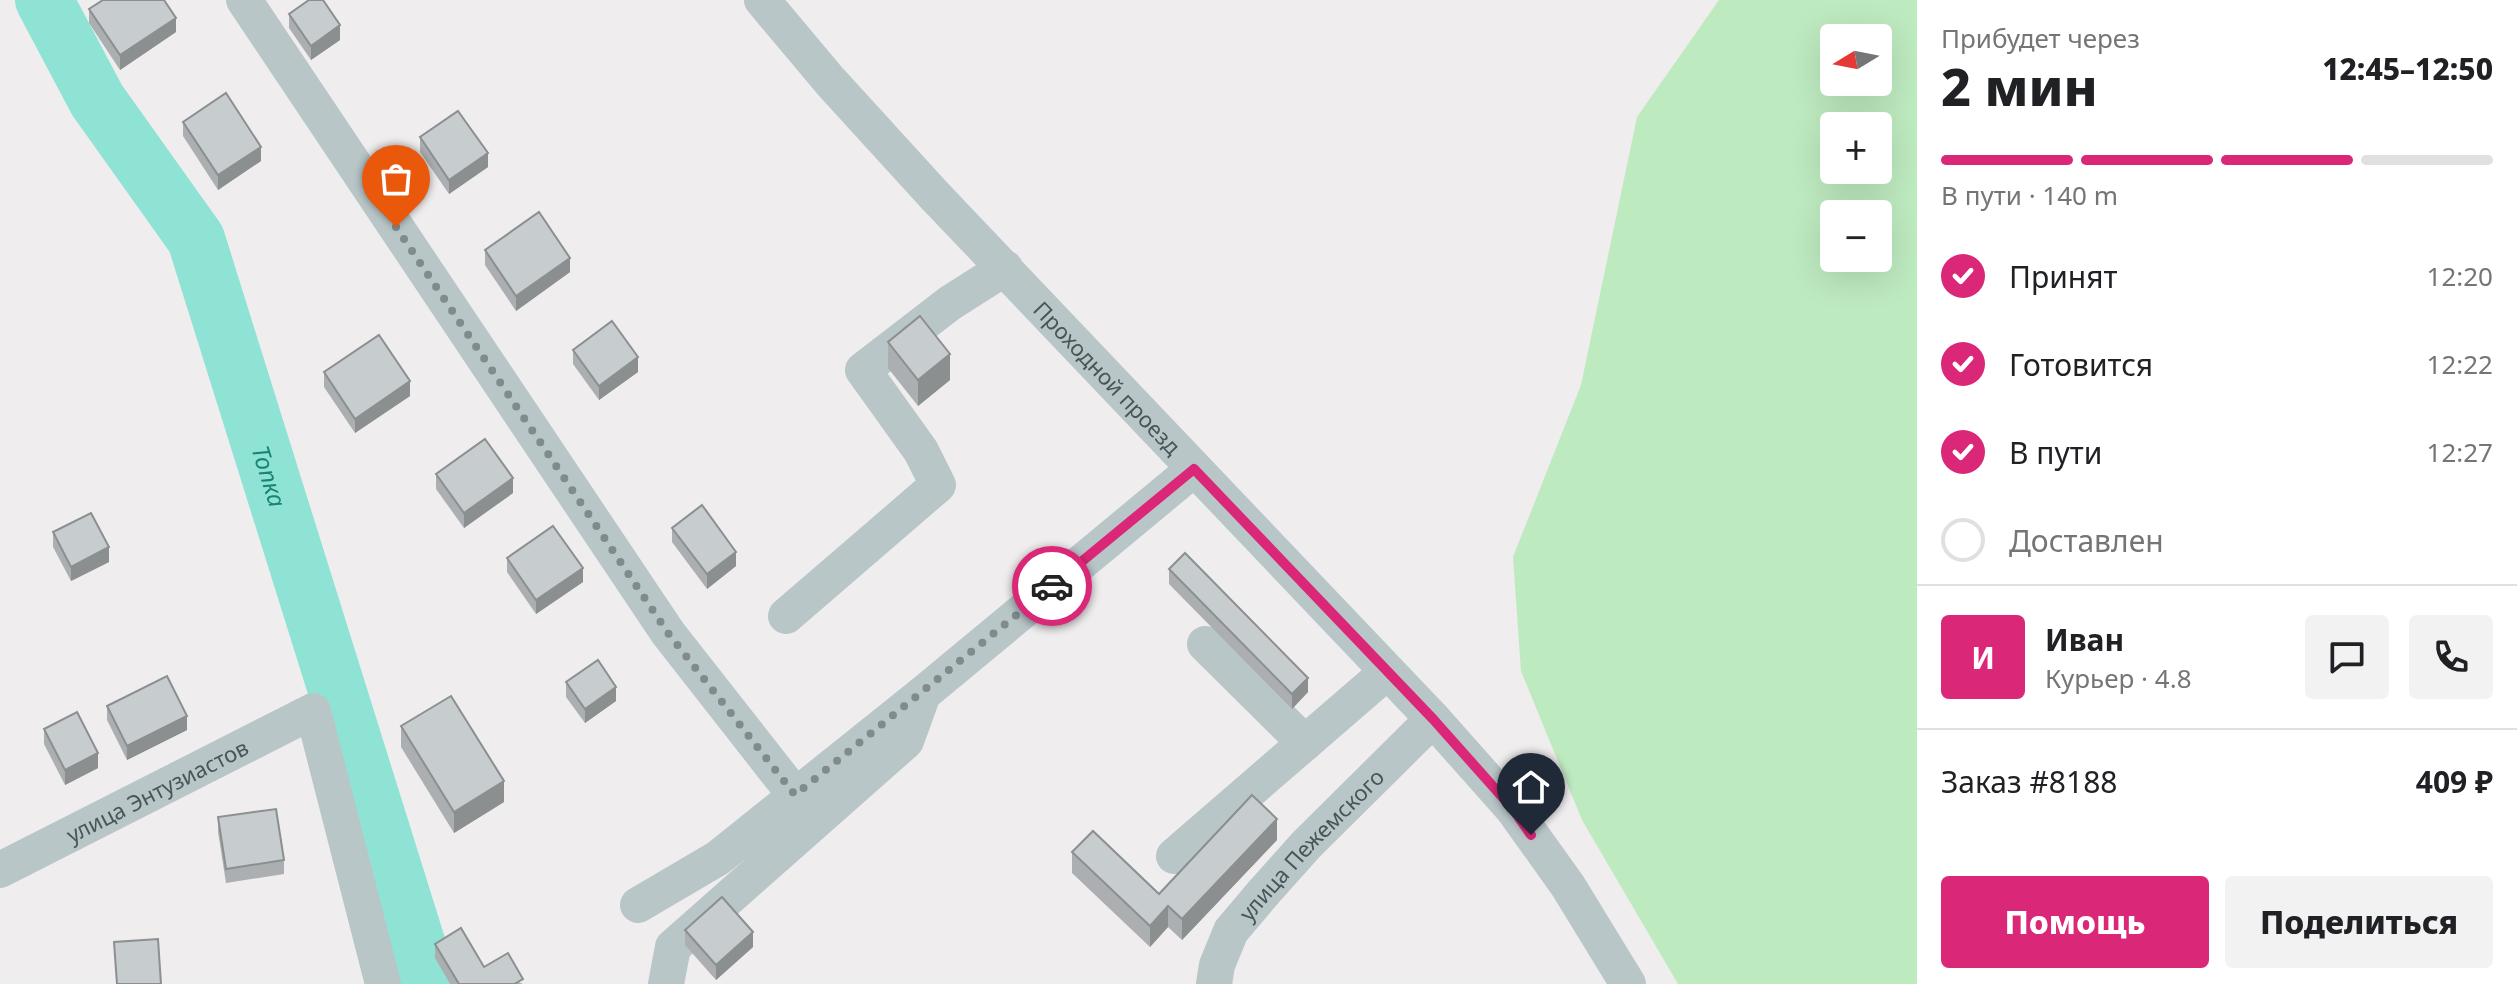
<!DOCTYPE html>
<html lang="ru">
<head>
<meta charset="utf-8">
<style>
	:root { --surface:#fff; --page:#f2f2f2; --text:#202124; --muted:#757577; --line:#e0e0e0; --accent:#db2777 }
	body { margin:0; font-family:"Noto Sans",sans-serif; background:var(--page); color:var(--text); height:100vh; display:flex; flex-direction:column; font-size:30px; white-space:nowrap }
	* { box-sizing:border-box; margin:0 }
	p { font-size:26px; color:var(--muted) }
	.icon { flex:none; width:44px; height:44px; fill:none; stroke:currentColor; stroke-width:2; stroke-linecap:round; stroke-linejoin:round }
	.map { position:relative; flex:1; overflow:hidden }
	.panel { display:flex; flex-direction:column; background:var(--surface); width:600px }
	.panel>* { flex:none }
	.needle { width:52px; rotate:260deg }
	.tools { position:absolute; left:1820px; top:24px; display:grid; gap:16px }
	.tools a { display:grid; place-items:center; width:72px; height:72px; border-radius:8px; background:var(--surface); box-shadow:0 8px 32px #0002; font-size:40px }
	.pin { position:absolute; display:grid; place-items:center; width:68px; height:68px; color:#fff; margin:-82px -34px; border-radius:50% 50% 50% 0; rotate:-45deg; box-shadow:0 0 8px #0007 }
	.pin .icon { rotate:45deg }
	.courier { position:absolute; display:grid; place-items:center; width:80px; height:80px; margin:-40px; border:6px solid #db2777; border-radius:50%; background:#fff; color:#222; box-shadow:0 2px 10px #0007 }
	.summary em { font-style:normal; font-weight:800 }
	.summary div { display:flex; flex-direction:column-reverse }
	.summary { display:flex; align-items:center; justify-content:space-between; height:136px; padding:0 24px }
	h1 { font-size:52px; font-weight:800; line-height:60px }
	.bar { display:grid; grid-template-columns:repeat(4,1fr); gap:12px 8px; align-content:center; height:96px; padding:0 24px }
	.bar i { height:10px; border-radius:6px; background:var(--line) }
	.bar .on { background:var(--accent) }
	.bar p { grid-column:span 4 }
	.line { display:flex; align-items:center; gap:20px; padding:0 24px; border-top:2px solid var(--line) }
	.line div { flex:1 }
	.round { display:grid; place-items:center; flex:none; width:84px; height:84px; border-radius:8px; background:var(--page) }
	ol { padding:0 24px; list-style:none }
	li { display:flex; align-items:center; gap:24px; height:88px }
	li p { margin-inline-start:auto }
	li .icon { padding:8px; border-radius:50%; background:var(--accent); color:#fff; stroke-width:4 }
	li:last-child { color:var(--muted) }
	li i { width:44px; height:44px; border:4px solid var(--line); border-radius:50% }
	.primary-button { display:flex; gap:16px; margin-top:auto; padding:16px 24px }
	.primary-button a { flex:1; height:92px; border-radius:8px; background:var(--accent); color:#fff; font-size:32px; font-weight:800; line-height:92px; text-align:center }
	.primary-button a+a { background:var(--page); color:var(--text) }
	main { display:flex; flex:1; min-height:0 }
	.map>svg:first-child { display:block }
	.green { fill:#beeabf; fill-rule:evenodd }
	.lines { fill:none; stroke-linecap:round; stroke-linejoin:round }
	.river { stroke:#8fe3d5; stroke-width:58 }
	.minor { stroke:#b9c6c8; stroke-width:36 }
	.wall { fill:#abafb1 }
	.shaded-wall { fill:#8b8f90 }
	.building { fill:#c7ccce; stroke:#8b8f90; stroke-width:2 }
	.done { stroke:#828b8c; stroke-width:8; stroke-dasharray:0 14.4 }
	.route { stroke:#db2777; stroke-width:10 }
	.labels { text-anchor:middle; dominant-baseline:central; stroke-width:6; stroke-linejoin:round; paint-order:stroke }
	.street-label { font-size:22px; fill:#475658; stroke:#fff }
	.water-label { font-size:24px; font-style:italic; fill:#188574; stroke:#fff }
</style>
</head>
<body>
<main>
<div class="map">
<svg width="1917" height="984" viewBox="0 0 1917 984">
	<rect width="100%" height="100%" fill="#efedee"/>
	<path class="green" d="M1719,0H1917V984H1678L1582,820L1521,671L1513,557L1581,385L1637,117ZM1834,38H1878V82H1834ZM1834,126H1878V170H1834ZM1834,214H1878V258H1834Z"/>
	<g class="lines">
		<path class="river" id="s1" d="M44,0L97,100L196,239L429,984"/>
		<g class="minor">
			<path d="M244,0L668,633L795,795"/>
			<path id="s2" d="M762,0L830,81L934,195L1433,719L1513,809L1568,886L1628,984"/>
			<path d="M786,616L938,485L921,451L863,370L950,303L1005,268"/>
			<path d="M1205,644L1305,743"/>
			<path d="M1174,856L1387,672"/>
			<path id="s3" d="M0,870L313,711L383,984"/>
			<path d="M638,905L718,858L924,693L1194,469"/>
			<path d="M666,984L673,947L906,741L923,694"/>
			<path id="s4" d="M1214,984L1217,965L1231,931L1264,892L1306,845L1433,719"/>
		</g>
	</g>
	<path class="wall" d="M89,9L176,32L120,70L89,23Z
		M289,14L340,40L311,60L289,28Z
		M183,122L261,161L218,190L183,136Z
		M420,137L488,167L449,194L420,152Z
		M485,250L570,272L516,311L485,265Z
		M888,342L950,380L918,406L888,368Z
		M573,350L638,372L599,400L573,364Z
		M324,372L410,396L355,433L324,387Z
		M436,474L513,493L464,528L436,489Z
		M672,528L736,566L707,589L672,542Z
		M53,532L109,562L71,581L53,547Z
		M507,558L583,582L536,614L507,572Z
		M1169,569L1308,692L1292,709L1169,584Z
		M566,682L616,701L585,723L566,697Z
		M107,706L187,730L127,760L107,720Z
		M401,726L504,802L454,833L401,747Z
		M44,729L98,768L65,785L44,744Z
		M218,817L284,860V874L226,883L218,832Z
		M1277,840L1182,940L1168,927L1150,947L1072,873V852L1159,894Z
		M685,930L753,947L716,980L685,945Z
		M435,944L484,967L523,984H450L435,958Z"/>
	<path class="shaded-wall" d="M176,18V32L120,70V55Z
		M340,25V40L311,60V46Z
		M261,147V161L218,190V175Z
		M488,153V167L449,194V180Z
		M570,258V272L516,311V296Z
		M950,354V380L918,406V380Z
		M638,357V372L599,400V386Z
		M410,381V396L355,433V419Z
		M513,478V493L464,528V513Z
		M109,547V562L71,581V567Z
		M736,552V566L707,589V574Z
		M583,568V582L536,614V600Z
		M1308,678V692L1292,709V694Z
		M616,687V701L585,723V709Z
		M187,716V730L127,760V746Z
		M98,753V768L65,785V770Z
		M504,781V802L454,833V812Z
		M1277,819V840L1182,940V919Z
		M1168,906V927L1150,947V926Z
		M753,932V947L716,980V965Z"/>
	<path class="building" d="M103,0H164L176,18L120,55L89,9Z
		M309,0H323L340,25L311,46L289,14Z
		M226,93L261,147L218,175L183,122Z
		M458,111L488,153L449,180L420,137Z
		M539,212L570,258L516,296L485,250Z
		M920,316L950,354L918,380L888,342Z
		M612,321L638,357L599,386L573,350Z
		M379,335L410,381L355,419L324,372Z
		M485,439L513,478L464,513L436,474Z
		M702,505L736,552L707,574L672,528Z
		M91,513L109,547L71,567L53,532Z
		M553,526L583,568L536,600L507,558Z
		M1185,553L1308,678L1292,694L1169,569Z
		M598,660L616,687L585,709L566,682Z
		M167,676L187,716L127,746L107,706Z
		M451,696L504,781L454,812L401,726Z
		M77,712L98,753L65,770L44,729Z
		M1252,795L1277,819L1182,919L1168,906L1150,926L1072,852L1093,831L1159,894Z
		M276,809L284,860L226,869L218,817Z
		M722,897L753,932L716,965L685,930Z
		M461,928L484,967L508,953L523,979L514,984H459L435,944Z
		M158,939L161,984H117L114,942Z"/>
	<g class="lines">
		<path class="done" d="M396,227L668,633L795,795L1052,586"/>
		<path class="route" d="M1052,586L1194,469L1433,719L1513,809L1531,835"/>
	</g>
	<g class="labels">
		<g class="street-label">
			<text stroke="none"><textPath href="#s2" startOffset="512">Проходной проезд</textPath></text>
			<text stroke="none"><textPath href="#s3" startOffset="176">улица Энтузиастов</textPath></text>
			<text stroke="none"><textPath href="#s4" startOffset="174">улица Пежемского</textPath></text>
		</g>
		<g class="water-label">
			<text stroke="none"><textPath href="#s1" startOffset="532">Топка</textPath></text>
		</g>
	</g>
</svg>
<div class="tools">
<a><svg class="needle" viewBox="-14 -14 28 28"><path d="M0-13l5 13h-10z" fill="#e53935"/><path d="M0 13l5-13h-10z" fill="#757577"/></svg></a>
<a>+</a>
<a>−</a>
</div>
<div class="pin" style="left:396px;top:227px;background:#ea580c"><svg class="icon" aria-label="bag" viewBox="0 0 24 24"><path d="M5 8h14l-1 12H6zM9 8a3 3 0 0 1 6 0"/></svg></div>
<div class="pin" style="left:1531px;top:835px;background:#1f2937"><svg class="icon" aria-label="home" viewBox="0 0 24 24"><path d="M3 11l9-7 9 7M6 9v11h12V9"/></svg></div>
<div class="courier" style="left:1052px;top:586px"><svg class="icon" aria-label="car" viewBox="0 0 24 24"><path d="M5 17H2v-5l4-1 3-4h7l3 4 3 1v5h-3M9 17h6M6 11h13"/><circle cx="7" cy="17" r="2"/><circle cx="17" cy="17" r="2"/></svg></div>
</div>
<section class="panel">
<div class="summary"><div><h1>2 мин</h1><p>Прибудет через</p></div><em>12:45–12:50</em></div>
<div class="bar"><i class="on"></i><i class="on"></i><i class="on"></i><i></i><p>В пути · 140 m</p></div>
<ol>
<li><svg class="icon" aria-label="check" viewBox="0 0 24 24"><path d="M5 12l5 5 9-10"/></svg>Принят<p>12:20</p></li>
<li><svg class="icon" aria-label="check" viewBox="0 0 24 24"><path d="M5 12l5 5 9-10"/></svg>Готовится<p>12:22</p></li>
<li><svg class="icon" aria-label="check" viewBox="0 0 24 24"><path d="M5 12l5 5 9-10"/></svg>В пути<p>12:27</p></li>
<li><i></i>Доставлен</li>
</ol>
<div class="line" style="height:144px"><b class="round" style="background:var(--accent);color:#fff">И</b><div><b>Иван</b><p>Курьер · 4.8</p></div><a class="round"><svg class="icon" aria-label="chat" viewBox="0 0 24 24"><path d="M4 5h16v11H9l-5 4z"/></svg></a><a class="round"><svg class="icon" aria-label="phone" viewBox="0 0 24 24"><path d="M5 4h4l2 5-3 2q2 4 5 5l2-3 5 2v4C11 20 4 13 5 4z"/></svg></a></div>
<div class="line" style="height:104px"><div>Заказ #8188</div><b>409 ₽</b></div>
<div class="primary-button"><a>Помощь</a><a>Поделиться</a></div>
</section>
</main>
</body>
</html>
